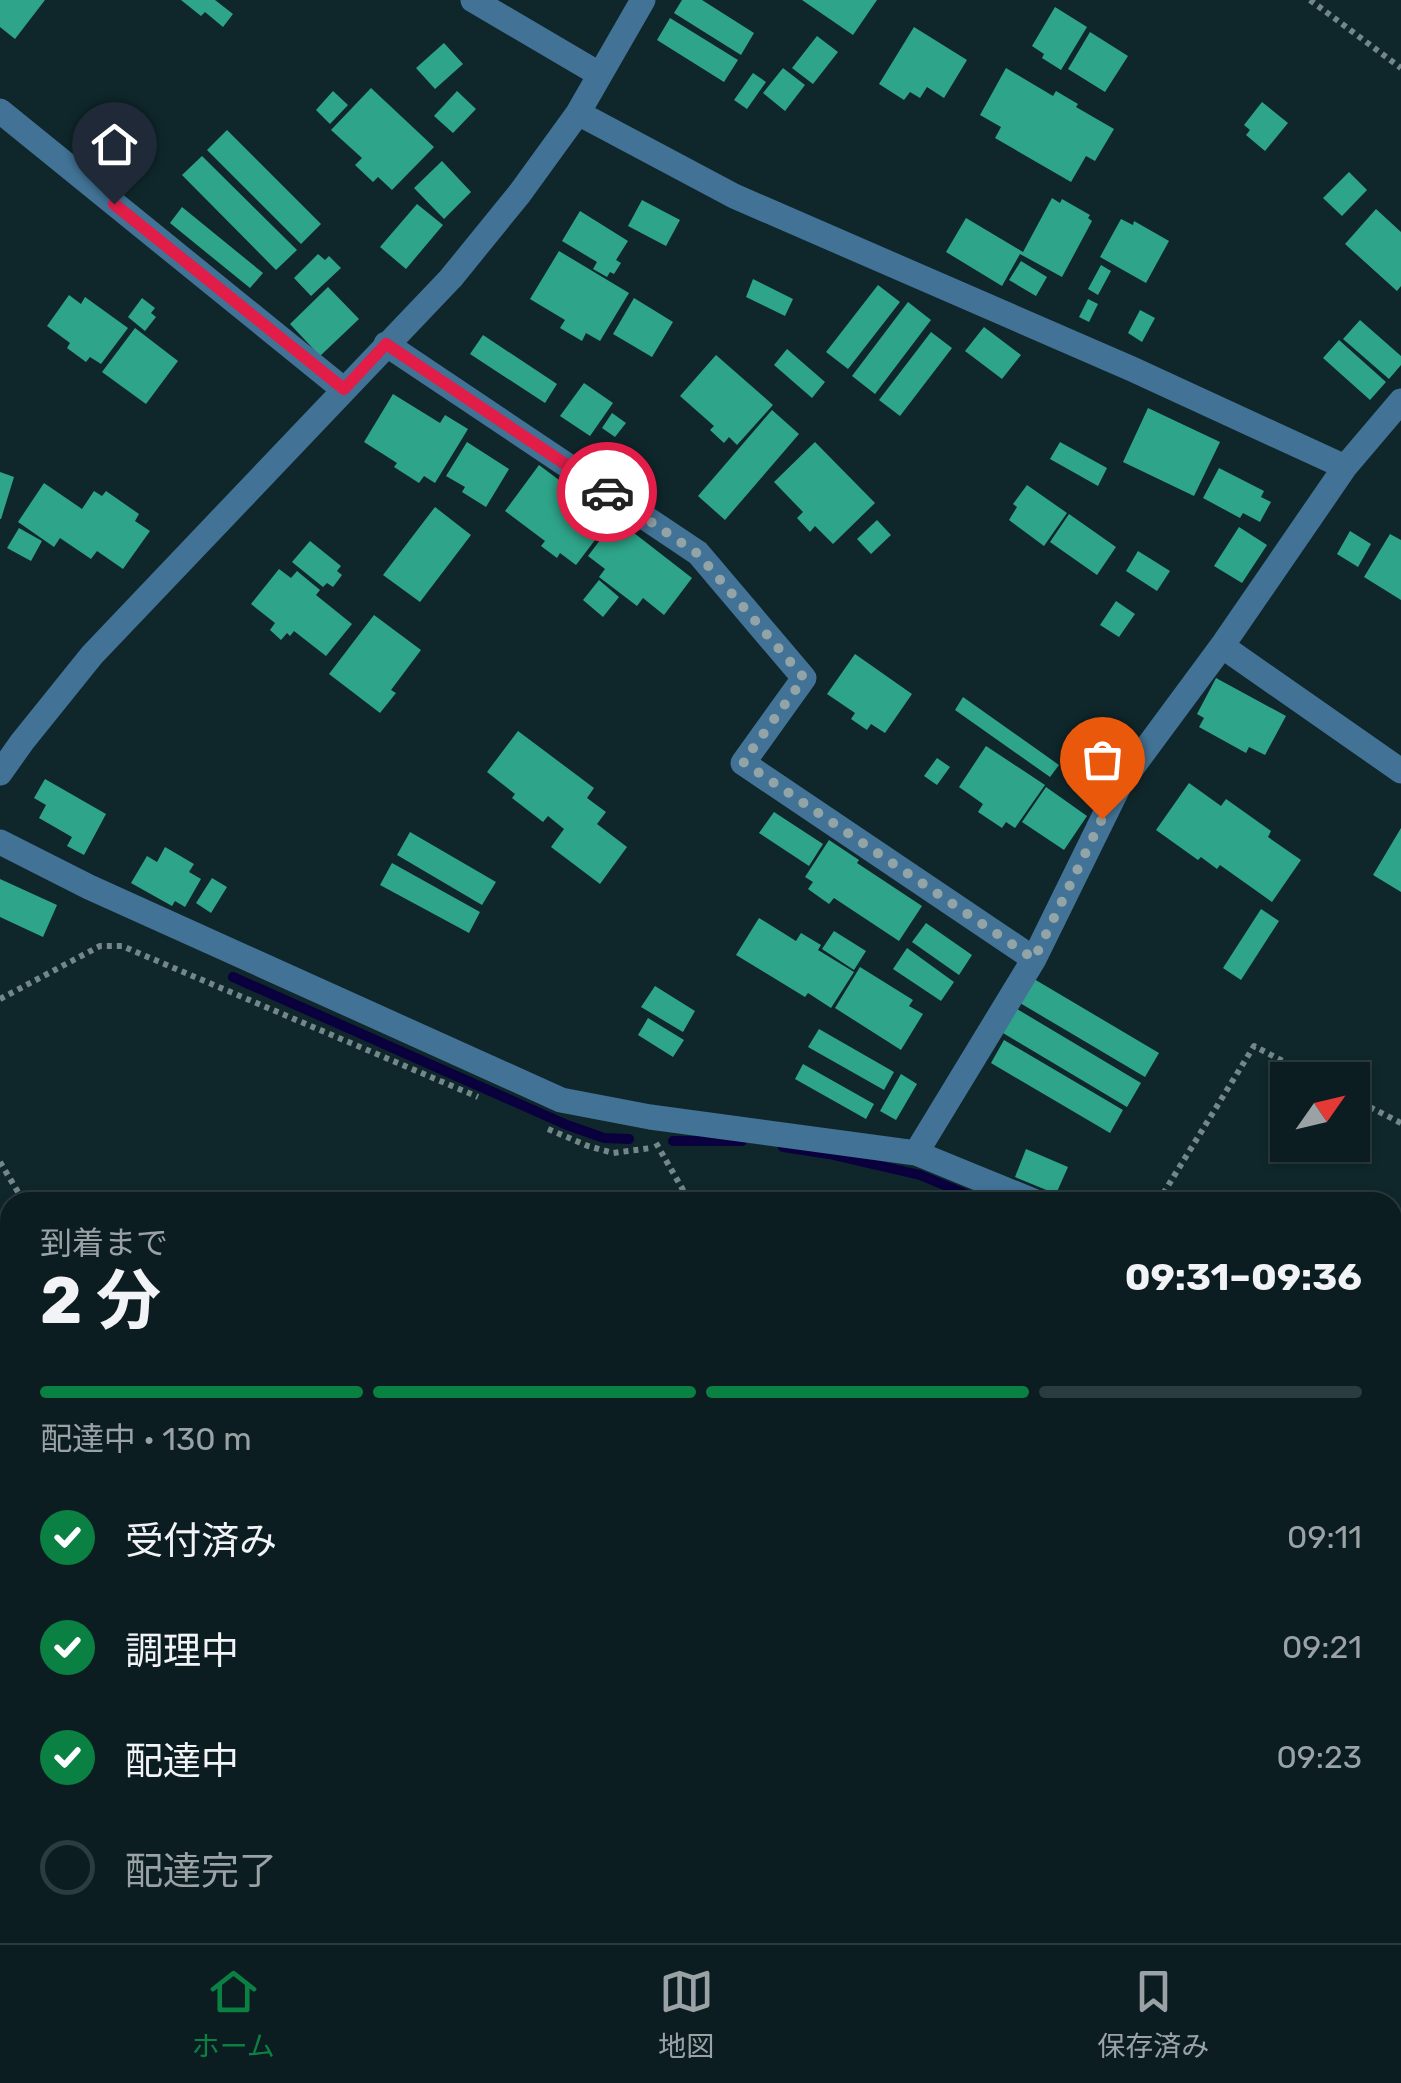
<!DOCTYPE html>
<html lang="ja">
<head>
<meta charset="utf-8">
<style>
	:root { --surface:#0b1d20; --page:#192a2d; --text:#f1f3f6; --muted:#9aa2a5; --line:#2b3b3e; --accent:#0b8043 }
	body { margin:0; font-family:Rubik,"Noto Sans JP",sans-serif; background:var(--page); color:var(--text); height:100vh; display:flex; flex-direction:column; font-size:38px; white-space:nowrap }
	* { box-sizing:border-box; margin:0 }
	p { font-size:32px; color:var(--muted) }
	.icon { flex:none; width:55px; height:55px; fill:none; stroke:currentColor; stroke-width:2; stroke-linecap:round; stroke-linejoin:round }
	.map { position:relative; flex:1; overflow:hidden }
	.panel { position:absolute; left:0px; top:1192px; width:1402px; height:752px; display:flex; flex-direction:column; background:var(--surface); border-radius:30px 30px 0 0; box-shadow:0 2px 8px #0004,0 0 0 2px var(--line) }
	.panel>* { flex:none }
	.needle { width:65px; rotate:56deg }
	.buttons { position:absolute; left:1270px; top:1062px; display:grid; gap:20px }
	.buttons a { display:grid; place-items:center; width:100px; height:100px; border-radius:0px; background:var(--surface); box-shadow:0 2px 8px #0004,0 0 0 2px var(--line); font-size:50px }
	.pin { position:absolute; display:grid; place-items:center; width:85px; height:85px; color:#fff; margin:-102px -42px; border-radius:50% 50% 50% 0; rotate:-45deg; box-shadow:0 0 10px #0007 }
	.pin .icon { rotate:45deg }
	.courier { position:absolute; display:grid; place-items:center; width:100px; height:100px; margin:-50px; border:8px solid #e11d48; border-radius:50%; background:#fff; color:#222; box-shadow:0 2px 12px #0007 }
	.overview em { font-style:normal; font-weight:700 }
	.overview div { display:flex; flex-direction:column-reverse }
	.overview { display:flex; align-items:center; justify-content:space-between; height:170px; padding:0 40px }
	h1 { font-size:65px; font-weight:700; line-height:75px }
	.bar { display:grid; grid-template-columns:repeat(4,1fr); gap:15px 10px; align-content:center; height:120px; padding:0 40px }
	.bar i { height:12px; border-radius:8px; background:var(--line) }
	.bar .selected { background:var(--accent) }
	.bar p { grid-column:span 4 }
	ol { padding:0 40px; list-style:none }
	li { display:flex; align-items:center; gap:30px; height:110px }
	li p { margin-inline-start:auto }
	li .icon { padding:10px; border-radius:50%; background:var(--accent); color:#fff; stroke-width:4 }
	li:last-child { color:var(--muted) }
	li i { width:55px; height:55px; border:5px solid var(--line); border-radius:50% }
	.menu { display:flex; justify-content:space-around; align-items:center; height:140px; border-top:2px solid var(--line); background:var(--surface); font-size:28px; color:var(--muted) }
	.menu a { display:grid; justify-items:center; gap:5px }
	.menu .selected { color:var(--accent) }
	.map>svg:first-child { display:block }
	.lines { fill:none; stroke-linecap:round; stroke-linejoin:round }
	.stream { stroke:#09003d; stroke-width:10 }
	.building { fill:#2ea58a }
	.minor-tunnel { stroke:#2d4448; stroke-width:25; stroke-dasharray:25 12; stroke-linecap:butt }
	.path { stroke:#738689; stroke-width:6; stroke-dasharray:5 5; stroke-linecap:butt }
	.minor { stroke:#427396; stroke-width:25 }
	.highway { stroke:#c3daeb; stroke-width:30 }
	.done { stroke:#93a4a7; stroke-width:10; stroke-dasharray:0 18 }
	.route { stroke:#e11d48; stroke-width:12 }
</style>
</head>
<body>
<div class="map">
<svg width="1401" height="1943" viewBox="0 0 1401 1943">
	<rect width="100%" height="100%" fill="#0f272b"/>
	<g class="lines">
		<path class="stream" d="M233,977L567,1125L604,1138L629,1139
			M673,1141H742
			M783,1147L829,1154L920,1175L985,1202
			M1392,1379L1401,1383"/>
	</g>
	<path class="building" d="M0,0H45L15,39L0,27Z
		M181,0H215L233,14L223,27L205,12L201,16Z
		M682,0H702L754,33L741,55L674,13Z
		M802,0H877L853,35Z
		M1055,7L1087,27L1061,70L1042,58L1044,54L1032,46Z
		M670,18L738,60L724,82L657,40Z
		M914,27L967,60L944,98L927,87L920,98L910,92L904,100L879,84Z
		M1090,32L1128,56L1105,92L1068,69Z
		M817,36L838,52L813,84L792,68Z
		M444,43L463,64L435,89L416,68Z
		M783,68L805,85L785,111L763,93Z
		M1006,68L1053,96L1056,91L1078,104L1076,107L1114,129L1095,161L1086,156L1071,182L995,138L1001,127L980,115Z
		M753,73L766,82L747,109L734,100Z
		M371,88L434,147L392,190L378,177L373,182L355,165L362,158L331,130Z
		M333,91L348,105L330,124L316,110Z
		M457,91L476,109L453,133L434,116Z
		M1262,102L1288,123L1265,151L1246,135L1250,130L1244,125Z
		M227,130L321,224L301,244L207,150Z
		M202,156L297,250L276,270L182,175Z
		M442,161L471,192L444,219L414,188Z
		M1349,172L1367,190L1342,216L1323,198Z
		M1052,198L1060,203L1062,199L1090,215L1088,218L1092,221L1062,277L1020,254L1002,286L946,252L966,218L1023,252Z
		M642,200L680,220L666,246L628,226Z
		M417,204L443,225L406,269L380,247Z
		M182,207L263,273L250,288L170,223Z
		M1376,209L1401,232V286L1397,291L1345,244Z
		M580,211L628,241L616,260L621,263L614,274L610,272L607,277L593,269L597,262L562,241Z
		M1121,219L1133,225L1134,221L1169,241L1146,283L1100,257Z
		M559,251L629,293L600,341L586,333L582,341L560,328L565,320L530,299Z
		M318,254L325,260L329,256L341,268L311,296L294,278Z
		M1021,261L1047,277L1036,296L1009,280Z
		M1101,265L1111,271L1098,295L1088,289Z
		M753,279L793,299L785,316L746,297Z
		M878,285L900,302L848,369L826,352Z
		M328,287L359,319L320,356L290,324Z
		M69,295L81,304L85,297L128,328L101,364L90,357L86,362L67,348L70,343L47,326Z
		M142,298L155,308L151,313L156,317L145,331L128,317Z
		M634,298L673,322L652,357L613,334Z
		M1088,299L1098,304L1089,322L1079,317Z
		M908,302L931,320L875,394L852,376Z
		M1140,310L1155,318L1142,342L1128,333Z
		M1360,320L1401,356V365L1389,379L1343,339Z
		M984,327L1021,355L1002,379L965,351Z
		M135,328L178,361L146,404L102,372Z
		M931,332L952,348L900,416L879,400Z
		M483,335L557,384L545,403L470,354Z
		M1339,340L1386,382L1370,400L1323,358Z
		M787,349L825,382L812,398L774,365Z
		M716,355L773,405L737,445L729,437L724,443L710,430L714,426L680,396Z
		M584,383L613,403L590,436L560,416Z
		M393,394L440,423L445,415L468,429L435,483L424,476L419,483L394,467L397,463L364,442Z
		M1148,408L1220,442L1194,496L1123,462Z
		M772,410L799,434L725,520L698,496Z
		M612,413L626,423L615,437L602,428Z
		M467,442L509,469L486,507L462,492L465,487L446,476Z
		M815,442L875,503L833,544L815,526L810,532L797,518L803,512L774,482Z
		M1060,442L1107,468L1098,486L1050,459Z
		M539,465L611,519L576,565L560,553L557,558L541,546L545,541L505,511Z
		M1219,468L1264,491L1261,497L1271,502L1260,522L1243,513L1240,518L1203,498Z
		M0,472L14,477L1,519H0Z
		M44,483L82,509L94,491L102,496L106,491L139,514L135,521L150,531L123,569L97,551L91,559L60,538L54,547L18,522Z
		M1027,485L1067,513L1044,546L1009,520L1017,507L1013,504Z
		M435,507L471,535L420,602L383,575Z
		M1069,514L1116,547L1097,575L1050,542Z
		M616,519L692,578L664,615L643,598L637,606L599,577L605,569L588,556Z
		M877,520L891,535L871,554L857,539Z
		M1239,527L1267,545L1242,583L1214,566Z
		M19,528L42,541L31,561L7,548Z
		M1350,531L1371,544L1358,567L1337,554Z
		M1390,534L1401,540V600L1364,577Z
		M310,541L341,566L337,571L342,575L333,587L327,583L323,587L292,562Z
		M1138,551L1170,571L1157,591L1126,571Z
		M279,569L291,578L297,571L320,590L316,595L352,624L326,656L294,631L290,636L287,633L281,640L270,630L275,623L251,604Z
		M599,580L619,597L603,617L583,600Z
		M1116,601L1135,614L1119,637L1100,625Z
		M374,615L421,650L391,690L396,693L380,713L329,674Z
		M855,654L912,694L885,733L871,724L867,730L851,719L855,713L827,694Z
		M1216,678L1286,716L1265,755L1249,747L1246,753L1199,727L1204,718L1197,714Z
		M963,697L1059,765L1050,777L955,710Z
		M518,731L594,788L587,798L606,812L597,824L627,847L600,884L551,847L564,829L548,816L543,822L512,798L515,794L487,772Z
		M986,746L1045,785L1015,828L1006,822L1002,828L978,812L983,804L959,787Z
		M937,758L950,767L937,785L924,776Z
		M45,779L106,814L84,855L67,846L72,837L39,818L46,805L34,798Z
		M1189,783L1221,806L1226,799L1271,831L1268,837L1301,860L1272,902L1220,865L1217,869L1201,857L1198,860L1156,830Z
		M1046,787L1087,816L1064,850L1022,822Z
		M774,812L823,844L809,866L759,833Z
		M1401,828V892L1373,875Z
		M410,832L496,882L482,905L397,855Z
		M829,840L859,860L857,863L922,906L899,941L834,898L829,904L808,889L813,882L805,877Z
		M165,847L194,864L189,872L201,879L185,907L175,901L172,906L131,883L147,856L157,862Z
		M392,863L480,912L469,933L380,885Z
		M212,878L227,887L211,913L196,903Z
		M0,879L57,905L43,937L0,917Z
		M1261,909L1279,921L1241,980L1223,968Z
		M759,918L796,941L801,933L821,945L818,950L854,972L831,1008L808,993L805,997L736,955Z
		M926,923L972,955L959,975L912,942Z
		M834,931L866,951L854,970L822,949Z
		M907,948L954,982L941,1001L893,969Z
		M860,967L913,1000L909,1006L923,1014L901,1050L835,1008Z
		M1034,979L1159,1053L1145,1077L1020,1003Z
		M655,986L695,1011L683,1032L641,1007Z
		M1017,1009L1141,1083L1127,1107L1003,1033Z
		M648,1018L684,1040L673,1057L638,1035Z
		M819,1029L894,1072L884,1090L808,1047Z
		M1004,1040L1123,1110L1110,1133L991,1063Z
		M803,1064L874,1104L866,1119L795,1079Z
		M901,1074L917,1084L896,1120L880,1111Z
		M1026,1149L1068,1167L1056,1194L1015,1177Z"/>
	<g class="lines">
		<path class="minor-tunnel" d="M403,1943L405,1935"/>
		<path class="path" d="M1310,0L1401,68
			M0,999L100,946H122L478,1097
			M1352,1098L1401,1123
			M548,1129L588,1146L613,1153L651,1148
			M656,1143L690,1202
			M0,1162L24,1202
			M1158,1202L1254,1046L1319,1080
			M1392,1459L1401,1454
			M731,1935L758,1943
			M1132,1935L1137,1943"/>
		<path class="minor" d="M473,0L599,74
			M0,111L343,389
			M578,113L734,196L1132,369L1345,467
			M386,344L698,553L804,678L743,763L1034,959
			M1222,646L1401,771
			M0,773L22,742L92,655L451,278L520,193L578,113L643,0
			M0,842L89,887L561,1100L650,1117L916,1153L1034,959L1120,784L1222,646L1345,467L1401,401
			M916,1153L1036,1202
			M1392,1356L1401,1360
			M0,1742L10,1745
			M605,1935L629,1943"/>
		<path class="highway" d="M0,1845L10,1849
			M0,1905L10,1908
			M95,1935L120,1943
			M279,1935L304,1943"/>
	</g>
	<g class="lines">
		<path class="done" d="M607,492L698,554L804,678L743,762L1034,959L1102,819"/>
		<path class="route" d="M114,204L344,389L386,344L607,492"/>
	</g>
</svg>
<div class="buttons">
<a><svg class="needle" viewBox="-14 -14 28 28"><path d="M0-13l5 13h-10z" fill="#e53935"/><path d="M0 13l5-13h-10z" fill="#9aa2a5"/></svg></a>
</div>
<div class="pin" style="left:1102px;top:819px;background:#ea580c"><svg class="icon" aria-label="bag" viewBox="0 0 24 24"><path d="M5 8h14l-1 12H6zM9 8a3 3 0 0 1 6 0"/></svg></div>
<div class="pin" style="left:114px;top:204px;background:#1f2937"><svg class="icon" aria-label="home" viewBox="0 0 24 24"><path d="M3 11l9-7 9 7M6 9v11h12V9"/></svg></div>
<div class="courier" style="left:607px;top:492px"><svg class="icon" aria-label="car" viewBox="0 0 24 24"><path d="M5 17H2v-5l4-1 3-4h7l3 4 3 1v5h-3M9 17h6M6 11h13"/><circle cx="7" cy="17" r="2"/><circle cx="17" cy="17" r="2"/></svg></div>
<section class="panel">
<div class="overview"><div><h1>2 分</h1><p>到着まで</p></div><em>09:31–09:36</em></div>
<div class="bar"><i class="selected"></i><i class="selected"></i><i class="selected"></i><i></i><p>配達中 · 130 m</p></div>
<ol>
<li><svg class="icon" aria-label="check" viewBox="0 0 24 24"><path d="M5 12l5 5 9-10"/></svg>受付済み<p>09:11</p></li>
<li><svg class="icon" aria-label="check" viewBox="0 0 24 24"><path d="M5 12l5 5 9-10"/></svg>調理中<p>09:21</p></li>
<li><svg class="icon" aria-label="check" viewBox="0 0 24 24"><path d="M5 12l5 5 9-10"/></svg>配達中<p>09:23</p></li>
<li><i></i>配達完了</li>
</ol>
</section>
</div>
<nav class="menu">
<a class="selected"><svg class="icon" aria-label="home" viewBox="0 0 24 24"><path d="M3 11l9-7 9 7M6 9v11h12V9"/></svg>ホーム</a>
<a><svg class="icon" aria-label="map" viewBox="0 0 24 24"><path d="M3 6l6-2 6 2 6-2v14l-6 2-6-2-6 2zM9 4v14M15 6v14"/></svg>地図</a>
<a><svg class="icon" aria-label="saved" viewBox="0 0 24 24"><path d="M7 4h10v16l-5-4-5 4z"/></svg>保存済み</a>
</nav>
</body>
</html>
